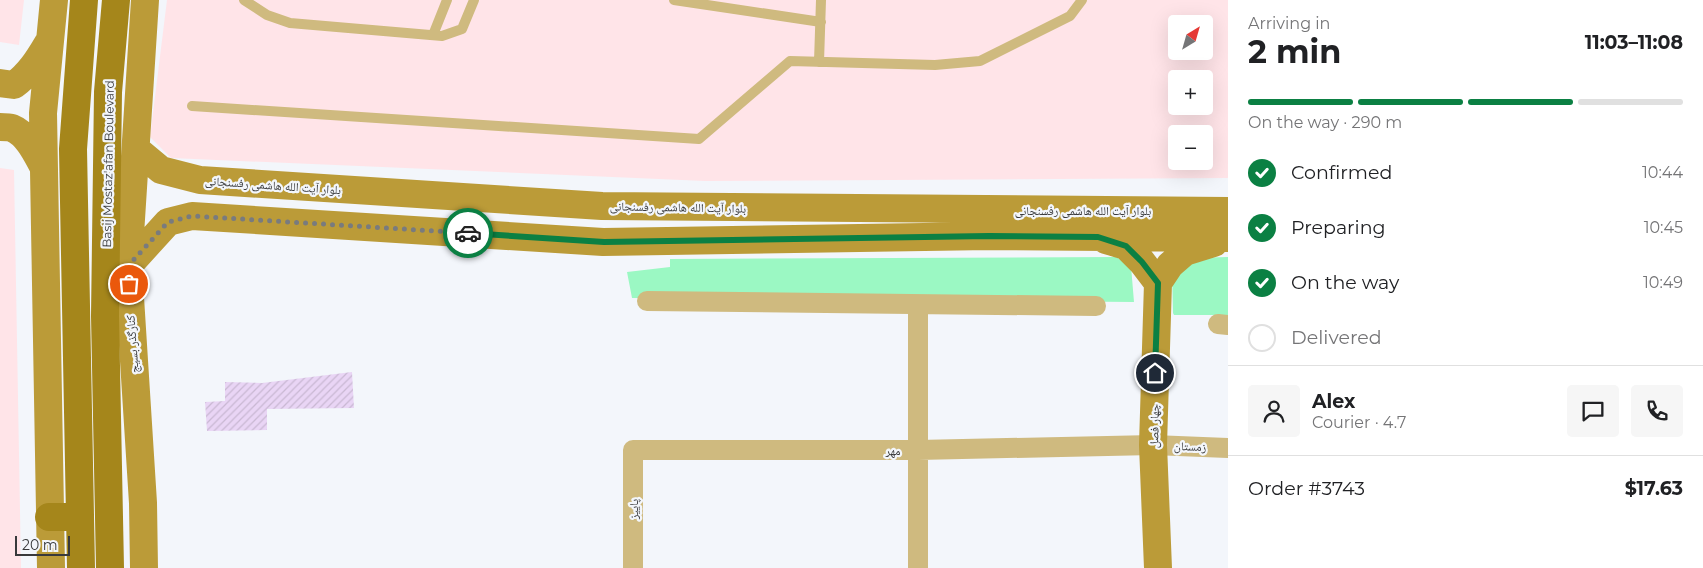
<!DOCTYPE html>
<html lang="en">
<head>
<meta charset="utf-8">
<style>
	:root { --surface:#fff; --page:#f6f6f6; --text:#202124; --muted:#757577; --line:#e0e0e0; --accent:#0b8043 }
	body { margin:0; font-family:Montserrat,"Noto Naskh Arabic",sans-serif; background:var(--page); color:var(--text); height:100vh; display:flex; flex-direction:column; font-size:19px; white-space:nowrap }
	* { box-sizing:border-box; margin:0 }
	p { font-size:16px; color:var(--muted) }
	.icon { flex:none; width:28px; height:28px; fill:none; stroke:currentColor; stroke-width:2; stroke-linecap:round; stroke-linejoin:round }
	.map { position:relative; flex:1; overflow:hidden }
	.details { display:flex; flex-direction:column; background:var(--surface); width:475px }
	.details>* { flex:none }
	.needle { width:32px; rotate:37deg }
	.buttons { position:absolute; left:1168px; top:15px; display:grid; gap:10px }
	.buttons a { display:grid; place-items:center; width:45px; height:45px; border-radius:5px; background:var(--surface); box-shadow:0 5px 20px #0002; font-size:25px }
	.scale { position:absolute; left:15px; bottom:12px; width:55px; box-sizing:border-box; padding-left:5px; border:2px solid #38393b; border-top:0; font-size:14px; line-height:18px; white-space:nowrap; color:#38393b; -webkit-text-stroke:4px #f3f6fb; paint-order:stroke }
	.pin { position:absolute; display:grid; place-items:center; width:42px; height:42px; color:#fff; margin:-21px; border:2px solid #fff; border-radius:50%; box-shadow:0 1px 5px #0007 }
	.courier { position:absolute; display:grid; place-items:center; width:50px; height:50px; margin:-25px; border:4px solid #0b8043; border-radius:50%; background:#fff; color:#222; box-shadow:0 1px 6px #0007 }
	.summary em { font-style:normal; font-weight:700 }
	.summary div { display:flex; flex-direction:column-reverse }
	.summary { display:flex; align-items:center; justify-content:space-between; height:85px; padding:0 20px }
	h1 { font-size:32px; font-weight:700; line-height:38px }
	.bar { display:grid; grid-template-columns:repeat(4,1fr); gap:8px 5px; align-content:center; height:60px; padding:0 20px }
	.bar i { height:6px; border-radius:4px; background:var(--line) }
	.bar .selected { background:var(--accent) }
	.bar p { grid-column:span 4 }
	.line { display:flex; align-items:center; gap:12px; padding:0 20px; border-top:1px solid var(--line) }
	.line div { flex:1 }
	.round { display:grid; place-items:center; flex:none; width:52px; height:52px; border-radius:5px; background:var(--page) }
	ol { padding:0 20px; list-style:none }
	li { display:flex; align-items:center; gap:15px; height:55px }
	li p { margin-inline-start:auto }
	li .icon { padding:5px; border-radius:50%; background:var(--accent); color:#fff; stroke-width:4 }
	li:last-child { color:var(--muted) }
	li i { width:28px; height:28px; border:2px solid var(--line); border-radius:50% }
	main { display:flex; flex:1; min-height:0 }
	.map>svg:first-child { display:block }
	.commercial { fill:#ffe4e8; fill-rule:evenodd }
	.park { fill:#9bf8c3 }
	.building { fill:url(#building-hatch) }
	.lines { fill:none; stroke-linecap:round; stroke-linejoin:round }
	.lane { stroke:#cfba7f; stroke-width:10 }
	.street { stroke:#cfba7f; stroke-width:20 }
	.secondary { stroke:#bb9b38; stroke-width:28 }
	.primary { stroke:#a5861b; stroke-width:28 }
	.done { stroke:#797b7e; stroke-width:5; stroke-dasharray:0 9 }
	.route { stroke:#0b8043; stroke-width:6 }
	.labels { text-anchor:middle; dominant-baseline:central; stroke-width:4.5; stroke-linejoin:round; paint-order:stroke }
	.street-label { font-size:12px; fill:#38393b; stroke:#f3f6fb }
</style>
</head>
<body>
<main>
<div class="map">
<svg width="1228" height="568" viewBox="0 0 1228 568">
	<defs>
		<pattern id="building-hatch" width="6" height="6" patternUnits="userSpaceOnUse" patternTransform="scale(1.25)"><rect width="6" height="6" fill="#e9d5f5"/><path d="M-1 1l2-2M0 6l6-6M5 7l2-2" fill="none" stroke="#c9b8d3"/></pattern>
	</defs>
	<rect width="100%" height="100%" fill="#f3f6fb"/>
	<path class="commercial" d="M0,0H24L19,45L0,42Z
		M167,0H1228V178L705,181L171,158L150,137ZM1176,24H1204V51H1176ZM1176,79H1204V106H1176ZM1176,134H1204V161H1176Z
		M0,168L14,170L21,568H0Z"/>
	<path class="park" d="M1116,257L1131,266L1134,302L632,298L627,272L670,267V259Z
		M1228,257V315H1174L1173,313L1172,272L1190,258Z"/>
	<path class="building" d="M352,372L354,408L267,409V430L207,431L205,402L225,401V382L262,383Z"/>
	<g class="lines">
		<path class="lane" d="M244,0L267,15L290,23L442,36L462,29L474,0
			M674,0L821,22
			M433,35L447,0
			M819,62L821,0
			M192,106L699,139L790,61L935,65L980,61L1070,16L1082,0"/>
		<path class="street" d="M647,301L1096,306
			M918,305V568
			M1218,324L1228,325
			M633,568V450H918L1153,445L1228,448"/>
		<path class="secondary" d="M0,83L14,85C29,74 38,60 48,43
			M0,127C4,127 9,127 12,128C27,134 36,153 43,166
			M137,150L161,170L200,180L602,206L1228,211
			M1106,240L1126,246L1142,262L1158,283L1170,265L1185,252L1214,243
			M128,266L168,222L192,216L603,242L989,236L1228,238
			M51,568L43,113L54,0
			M144,568L143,503L128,266L145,0
			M1158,568L1153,445L1158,283"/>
		<path class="primary" d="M49,517H80
			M81,568L73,149L84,0
			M110,568L105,316L108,92L116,0"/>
	</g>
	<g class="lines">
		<path class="done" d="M129,284L128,266L168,222L192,216L468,233"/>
		<path class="route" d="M468,233L604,242L989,236L1098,237L1126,246L1142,262L1158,283L1155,373"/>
	</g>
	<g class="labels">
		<g class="street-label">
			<text transform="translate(108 164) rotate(-89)">Basij Mostaz'afan Boulevard</text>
			<text transform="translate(273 185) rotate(4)">بلوار آیت الله هاشمی رفسنجانی</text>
			<text transform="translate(678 207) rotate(1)">بلوار آیت الله هاشمی رفسنجانی</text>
			<text x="1083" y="210">بلوار آیت الله هاشمی رفسنجانی</text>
			<text transform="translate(132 344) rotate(-94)">کنارگذر بسیج</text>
			<text transform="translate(1154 426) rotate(-89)">چهار فصل</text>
			<text transform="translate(1190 446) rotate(2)">زمستان</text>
			<text x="893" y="450">مهر</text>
			<text transform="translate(633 509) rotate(-90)">پاییز</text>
		</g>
	</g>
</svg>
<div class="buttons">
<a><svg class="needle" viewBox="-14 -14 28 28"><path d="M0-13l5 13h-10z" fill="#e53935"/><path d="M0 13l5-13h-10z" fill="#757577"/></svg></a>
<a>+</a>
<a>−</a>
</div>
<div class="scale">20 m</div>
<div class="pin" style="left:129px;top:284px;background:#ea580c"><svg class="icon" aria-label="bag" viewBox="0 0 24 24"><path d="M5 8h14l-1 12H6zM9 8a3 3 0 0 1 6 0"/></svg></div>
<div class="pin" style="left:1155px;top:373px;background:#1f2937"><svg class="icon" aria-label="home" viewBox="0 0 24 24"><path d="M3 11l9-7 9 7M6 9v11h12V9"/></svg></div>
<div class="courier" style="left:468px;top:233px"><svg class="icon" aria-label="car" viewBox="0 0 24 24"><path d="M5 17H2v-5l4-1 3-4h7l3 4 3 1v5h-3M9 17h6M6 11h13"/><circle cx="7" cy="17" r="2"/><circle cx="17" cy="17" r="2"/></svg></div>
</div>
<section class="details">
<div class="summary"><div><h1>2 min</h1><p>Arriving in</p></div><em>11:03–11:08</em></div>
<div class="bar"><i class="selected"></i><i class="selected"></i><i class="selected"></i><i></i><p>On the way · 290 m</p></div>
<ol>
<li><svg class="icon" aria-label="check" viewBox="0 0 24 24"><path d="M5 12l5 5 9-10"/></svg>Confirmed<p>10:44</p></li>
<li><svg class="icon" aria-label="check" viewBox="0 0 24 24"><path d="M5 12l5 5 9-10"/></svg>Preparing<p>10:45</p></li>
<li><svg class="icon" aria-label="check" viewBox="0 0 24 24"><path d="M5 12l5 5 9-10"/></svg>On the way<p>10:49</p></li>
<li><i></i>Delivered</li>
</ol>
<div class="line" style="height:90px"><a class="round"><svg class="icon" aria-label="person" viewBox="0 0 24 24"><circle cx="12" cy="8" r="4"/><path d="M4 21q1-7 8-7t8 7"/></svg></a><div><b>Alex</b><p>Courier · 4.7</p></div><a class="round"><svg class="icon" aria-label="chat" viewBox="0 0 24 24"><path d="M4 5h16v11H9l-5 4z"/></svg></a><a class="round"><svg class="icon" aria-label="phone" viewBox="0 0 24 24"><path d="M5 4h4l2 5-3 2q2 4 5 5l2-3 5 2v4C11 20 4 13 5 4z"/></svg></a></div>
<div class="line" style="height:65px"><div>Order #3743</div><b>$17.63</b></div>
</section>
</main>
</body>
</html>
